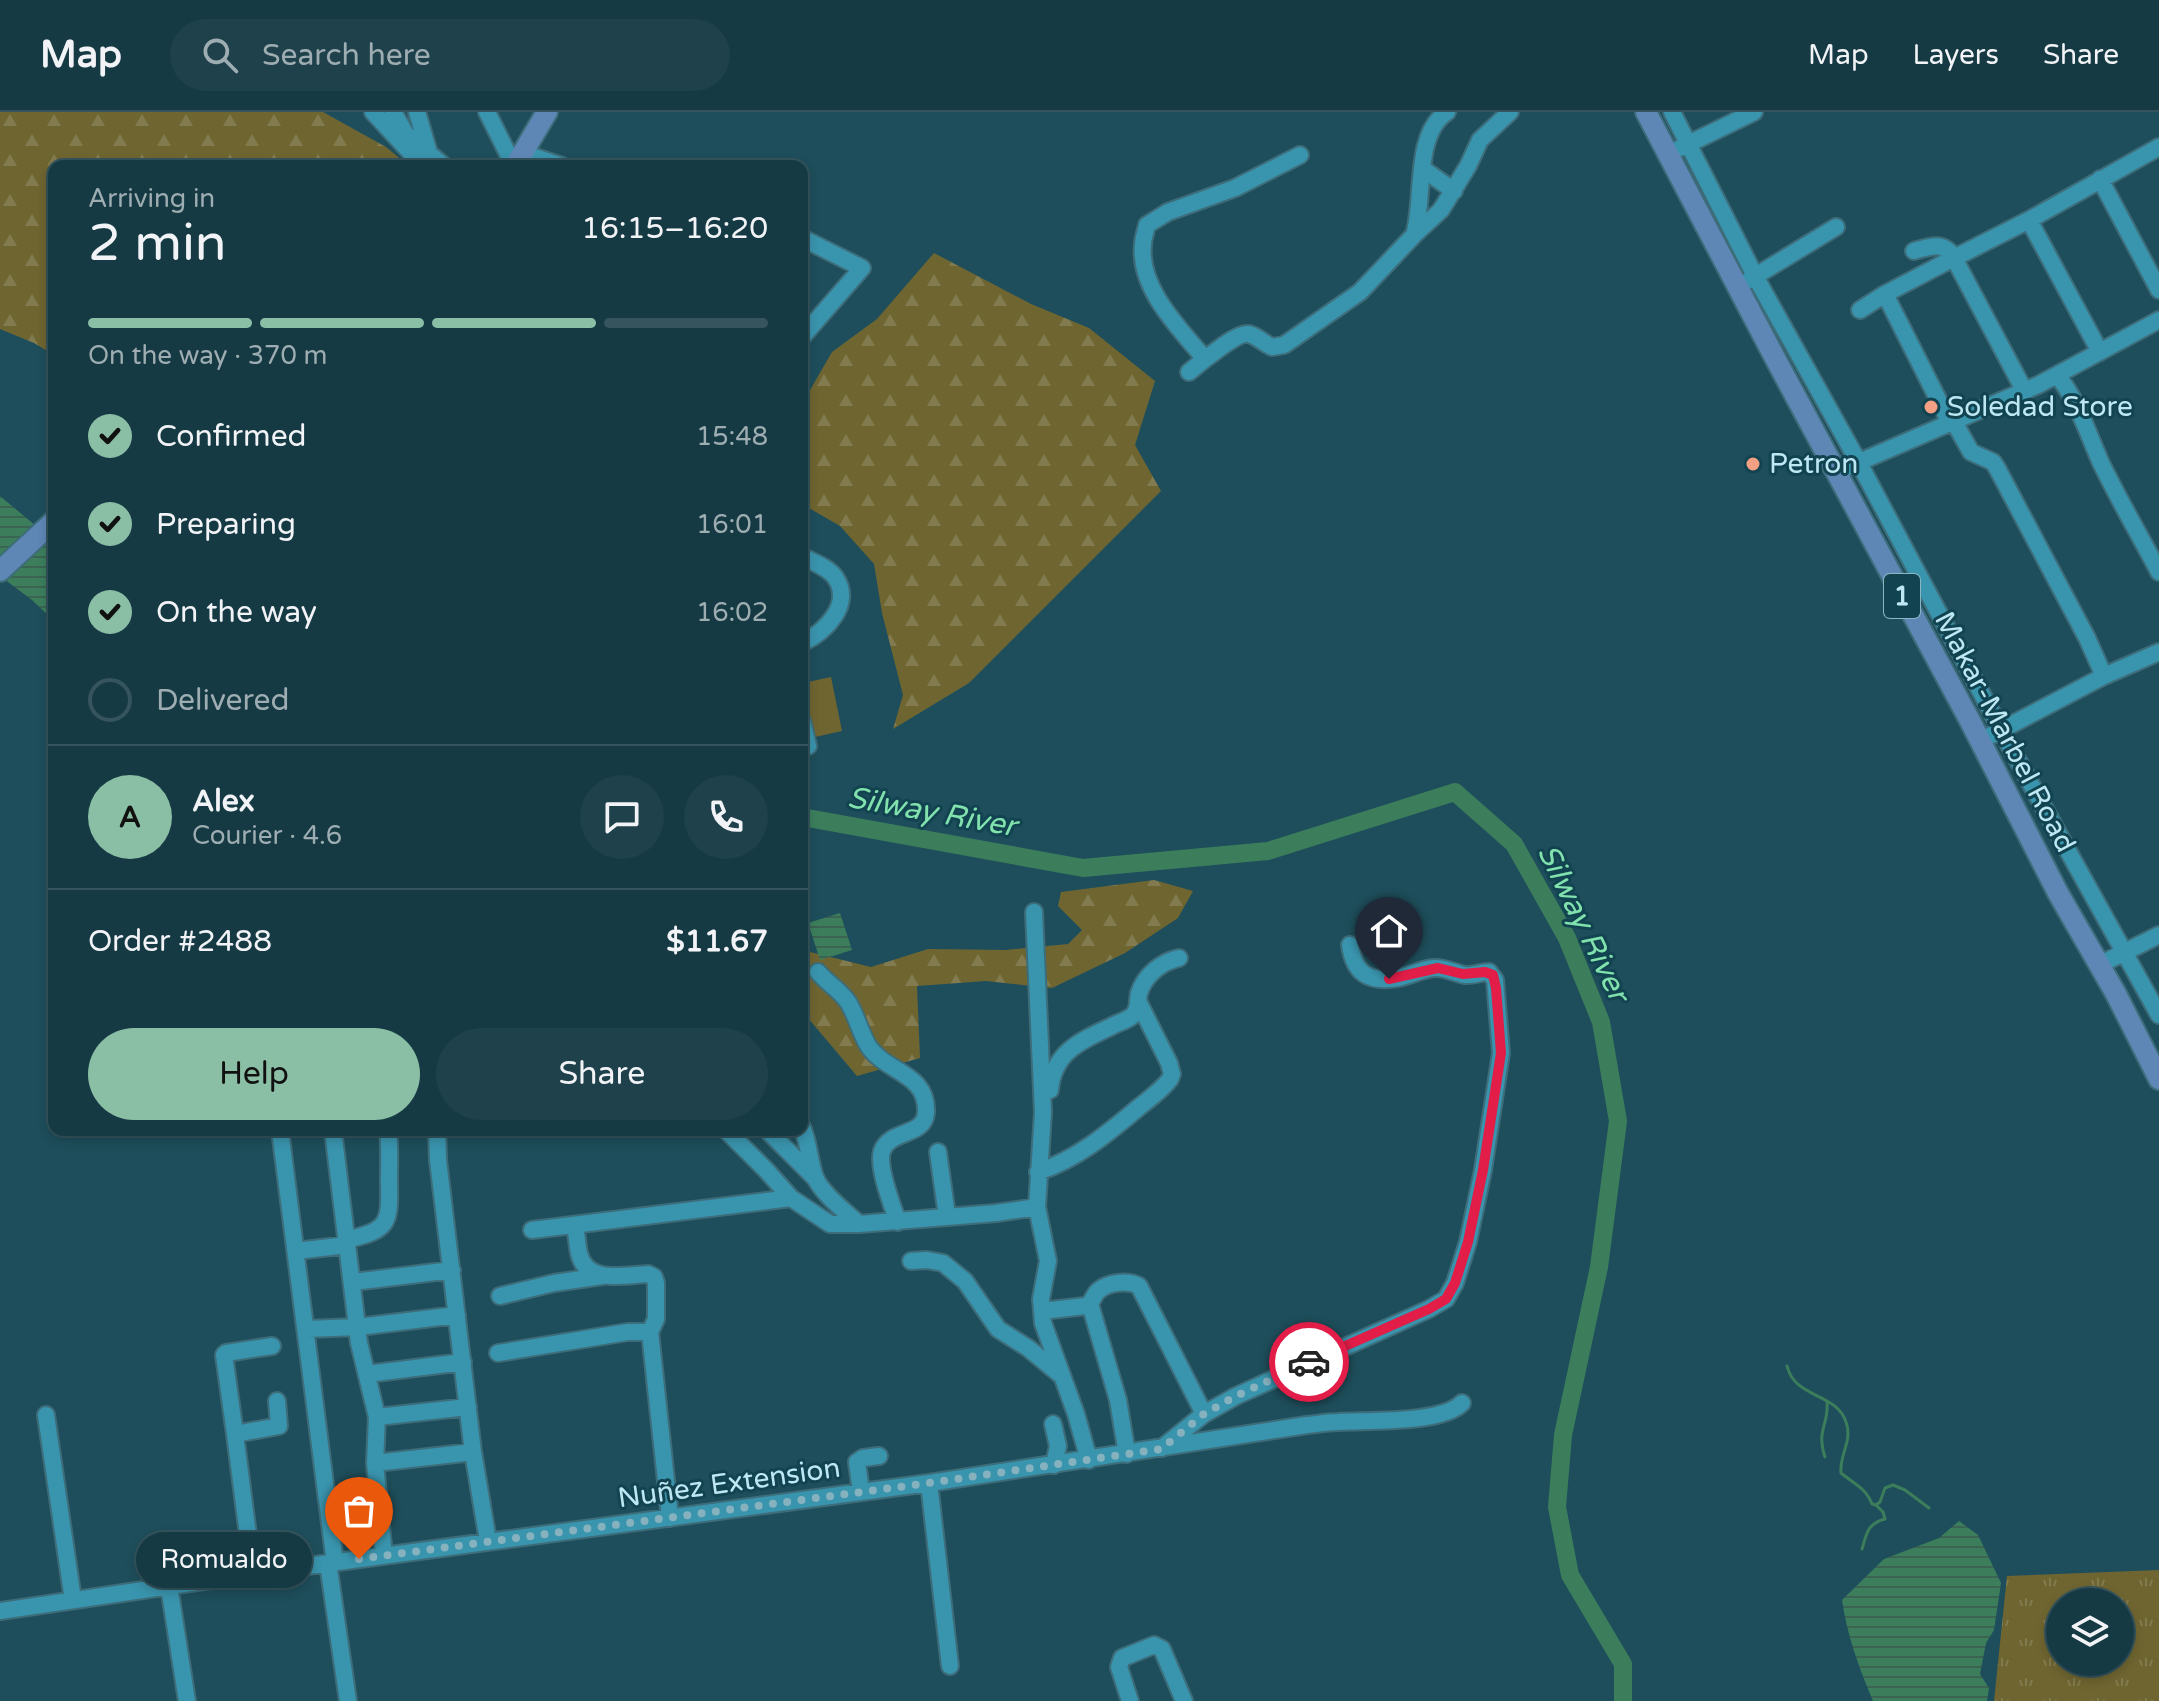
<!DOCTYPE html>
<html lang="en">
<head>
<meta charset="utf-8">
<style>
	:root { --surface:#163a44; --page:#1f414b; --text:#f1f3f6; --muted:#9eadb2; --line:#35545d; --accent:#8abfa5 }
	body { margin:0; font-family:"Varela Round",sans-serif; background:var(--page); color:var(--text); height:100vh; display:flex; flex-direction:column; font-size:30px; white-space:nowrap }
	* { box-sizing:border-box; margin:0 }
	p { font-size:26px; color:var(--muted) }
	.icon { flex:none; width:44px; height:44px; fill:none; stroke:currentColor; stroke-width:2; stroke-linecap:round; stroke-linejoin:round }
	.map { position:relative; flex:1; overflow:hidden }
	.drawer { position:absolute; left:48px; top:48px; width:760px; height:976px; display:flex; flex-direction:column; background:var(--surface); border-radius:16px; box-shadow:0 4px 12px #0003,0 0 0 2px var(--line) }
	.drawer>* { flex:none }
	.controls { position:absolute; left:2046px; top:1476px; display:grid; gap:16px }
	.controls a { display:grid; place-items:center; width:88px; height:88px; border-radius:50%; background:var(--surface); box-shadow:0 4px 12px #0003,0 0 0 2px var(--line); font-size:40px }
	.pin { position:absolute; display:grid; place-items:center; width:68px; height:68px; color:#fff; margin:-82px -34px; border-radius:50% 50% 50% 0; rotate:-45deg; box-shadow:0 0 8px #0007 }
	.pin .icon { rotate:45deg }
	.courier { position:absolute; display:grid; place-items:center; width:80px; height:80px; margin:-40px; border:6px solid #e11d48; border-radius:50%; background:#fff; color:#222; box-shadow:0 2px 10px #0007 }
	.bubble { position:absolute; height:56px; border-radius:28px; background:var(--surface); box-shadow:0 4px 12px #0003,0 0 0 2px var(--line); font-size:26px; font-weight:600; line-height:56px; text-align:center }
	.headline em { font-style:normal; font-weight:600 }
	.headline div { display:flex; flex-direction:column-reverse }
	.headline { display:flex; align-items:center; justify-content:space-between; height:136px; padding:0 40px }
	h1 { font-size:52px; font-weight:600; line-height:60px }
	.bar { display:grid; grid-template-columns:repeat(4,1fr); gap:12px 8px; align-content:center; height:96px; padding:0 40px }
	.bar i { height:10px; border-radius:6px; background:var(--line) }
	.bar .current { background:var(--accent) }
	.bar p { grid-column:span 4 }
	.line { display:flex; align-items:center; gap:20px; padding:0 40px; border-top:2px solid var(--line) }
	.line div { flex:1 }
	.round { display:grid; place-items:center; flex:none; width:84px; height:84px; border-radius:42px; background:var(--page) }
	ol { padding:0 40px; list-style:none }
	li { display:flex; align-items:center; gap:24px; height:88px }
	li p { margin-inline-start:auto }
	li .icon { padding:8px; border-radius:50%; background:var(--accent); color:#111; stroke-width:4 }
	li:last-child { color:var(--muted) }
	li i { width:44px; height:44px; border:4px solid var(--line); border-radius:50% }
	.button { display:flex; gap:16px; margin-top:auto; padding:16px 40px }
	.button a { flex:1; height:92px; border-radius:48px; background:var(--accent); color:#111; font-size:32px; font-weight:600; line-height:92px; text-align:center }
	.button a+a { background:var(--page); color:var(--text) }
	header { display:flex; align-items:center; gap:48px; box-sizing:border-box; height:112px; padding:0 40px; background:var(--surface); border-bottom:2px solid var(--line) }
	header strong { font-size:38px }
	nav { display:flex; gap:44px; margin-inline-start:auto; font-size:28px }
	.search { width:560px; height:72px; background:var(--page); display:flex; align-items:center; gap:20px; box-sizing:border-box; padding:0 28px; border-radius:44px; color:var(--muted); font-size:30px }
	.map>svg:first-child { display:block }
	.grass { fill:url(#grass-tufts); fill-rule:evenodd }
	.forest { fill:url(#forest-firs) }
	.pitch { fill:#6f6531 }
	.water { fill:url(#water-rules) }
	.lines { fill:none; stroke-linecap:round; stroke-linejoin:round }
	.stream { stroke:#3c7e5c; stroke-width:3 }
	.river { stroke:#3c7e5c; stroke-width:18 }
	.minor-casing { stroke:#3d6d7a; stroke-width:20 }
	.major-casing { stroke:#3d6d7a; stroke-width:24 }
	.minor { stroke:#3994ad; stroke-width:16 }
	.major { stroke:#5f87b6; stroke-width:20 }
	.done { stroke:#86b1be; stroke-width:8; stroke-dasharray:0 14.4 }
	.route { stroke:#e11d48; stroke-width:10 }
	.poi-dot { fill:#f39f83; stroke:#124350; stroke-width:3 }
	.labels { text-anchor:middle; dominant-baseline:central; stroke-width:6; stroke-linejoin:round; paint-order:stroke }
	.shield { fill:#124350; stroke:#8ab6c3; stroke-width:2 }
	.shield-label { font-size:26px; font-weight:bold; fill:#bee7f4 }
	.poi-label { font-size:28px; fill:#bee7f4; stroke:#124350; text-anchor:start }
	.street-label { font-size:28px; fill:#bee7f4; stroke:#124350 }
	.water-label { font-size:30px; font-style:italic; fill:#82e2ae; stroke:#124350 }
</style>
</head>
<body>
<header>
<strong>Map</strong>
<div class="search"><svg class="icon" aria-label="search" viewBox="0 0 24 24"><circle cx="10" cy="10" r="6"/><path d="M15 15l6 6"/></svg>Search here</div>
<nav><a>Map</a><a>Layers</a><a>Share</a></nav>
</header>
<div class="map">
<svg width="2159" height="1589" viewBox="0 0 2159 1589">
	<defs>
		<pattern id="grass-tufts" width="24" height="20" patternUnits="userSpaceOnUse" patternTransform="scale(2)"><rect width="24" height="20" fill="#6f6531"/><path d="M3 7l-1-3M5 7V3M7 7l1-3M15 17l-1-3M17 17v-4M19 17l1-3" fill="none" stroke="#827b4f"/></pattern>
		<pattern id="forest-firs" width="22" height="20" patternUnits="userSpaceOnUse" patternTransform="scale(2)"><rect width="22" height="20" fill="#6f6531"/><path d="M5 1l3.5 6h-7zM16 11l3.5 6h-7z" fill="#827b4f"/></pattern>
		<pattern id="water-rules" width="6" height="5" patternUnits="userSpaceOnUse" patternTransform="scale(2)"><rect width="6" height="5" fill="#3c7e5c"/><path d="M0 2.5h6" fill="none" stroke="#3b6453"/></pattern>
	</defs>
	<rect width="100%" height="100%" fill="#1e4e5b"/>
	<path class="grass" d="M2159,1458V1589H1994L2007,1464ZM2060,1490H2120V1550H2060Z"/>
	<path class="forest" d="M0,0H323L386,35L409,54H54V243L34,231L0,217Z
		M934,141L1031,192L1089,216L1155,269L1135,333L1161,379L969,571L893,617L903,583L882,501L874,452L840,414L802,392V292L832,240L877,207Z
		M1154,768L1193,779L1178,806L1125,841L1052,876L986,869L917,874L920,946L857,964L802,899V838L871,855L928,837L1006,838L1068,832L1082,818L1058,794L1061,780Z"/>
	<path class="pitch" d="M831,565L842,619L815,625L803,571Z"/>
	<path class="water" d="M0,384L54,429V509L32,488L0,464Z
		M840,801L852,838L820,848L808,811Z
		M1959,1409L1978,1423L2001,1471L1994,1518L1986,1531L1980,1562L1989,1576L1987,1589H1873C1859,1556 1847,1523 1842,1488L1884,1447L1939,1426Z"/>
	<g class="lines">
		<path class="stream" d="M1787,1254C1795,1287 1836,1280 1846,1310C1853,1329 1839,1343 1841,1361C1853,1371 1866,1376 1872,1392L1876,1393L1880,1390L1885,1376L1893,1373L1905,1378L1929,1396
			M1825,1345C1816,1318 1829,1312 1827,1291
			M1862,1437C1867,1421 1867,1412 1885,1407L1883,1400L1876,1393"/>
		<path class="river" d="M802,705L1083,756L1268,739L1455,680L1514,732L1567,826L1601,910L1618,1009L1599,1155L1563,1323L1557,1395L1570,1463L1623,1552V1589"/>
		<g class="minor-casing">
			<path id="minor" d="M373,0L423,54
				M393,0L406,22L444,54
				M417,0L429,41
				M487,0L514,54
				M1672,0L1755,164L1859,351L2001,618L2159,903
				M1680,36L1754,0
				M523,41L562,54
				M1300,43L1235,76L1168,100L1147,113C1146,119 1143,126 1143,132C1138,176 1179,216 1205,247C1214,241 1238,220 1249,222C1257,224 1265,232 1272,235L1284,233L1360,180L1414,123C1425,88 1413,22 1447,0
				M1423,57L1454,79
				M2100,67L2159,178
				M2029,108L2100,240
				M1414,123L1441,98L1468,54L1480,28L1510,0
				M802,126L862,156L802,225
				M1914,139C1931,134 1944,129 1954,146L2029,108L2159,35
				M1749,168L1836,115
				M1885,182L1950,311
				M1860,198L1885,182L1954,146L2024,278
				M1189,260L1205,247
				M2057,263C2077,287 2088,322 2101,351C2119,388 2140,424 2159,460
				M1954,310L1971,340L1993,350L1997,356L2087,526L2104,564
				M1836,360L2038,273L2159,208
				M802,444C812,450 828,455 835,465C854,492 825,520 802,531
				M802,609L808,634
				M1980,629L2104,564L2159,540
				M1034,800L1043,1000L1037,1095L1048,1149L1041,1187L1043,1211L1076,1302L1089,1348
				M2099,853L2159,823
				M818,860C827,871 840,878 848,890C857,904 860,921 869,935C887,961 928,961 926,1001C924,1025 890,1017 882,1039C877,1055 892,1093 898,1110
				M1050,978C1053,941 1080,929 1110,915C1117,911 1126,909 1132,904C1140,898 1137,889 1139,881C1145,863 1161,850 1179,846
				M802,1015C809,1031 809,1048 815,1065C821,1081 846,1100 859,1112L996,1101L1037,1095
				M280,1018L335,1451
				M333,1018L359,1231L377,1305L375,1351L384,1444
				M437,1018L438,1048L473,1340L488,1429
				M726,1018L767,1059L791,1086L830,1112H859
				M767,1018L815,1066
				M938,1040L947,1104
				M1038,1060C1077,1047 1107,1022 1138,996C1149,987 1162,978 1170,967L1172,962L1169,951L1138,889
				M575,1114C577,1123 577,1133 579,1141C586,1173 624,1163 648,1162L654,1165L656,1171V1207L650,1220
				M532,1118L791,1086
				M346,1128C389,1118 390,1112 389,1070C389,1053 390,1035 388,1018
				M296,1139L347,1133
				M911,1149L927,1148L943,1151L965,1169L998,1217L1028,1236L1062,1264
				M353,1170L452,1158
				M500,1184L554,1171L602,1164
				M1090,1192C1091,1190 1096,1181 1098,1179C1108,1170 1128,1168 1139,1174L1204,1302
				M1042,1199L1085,1194L1090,1192L1118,1288L1127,1342
				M306,1217L358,1215L457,1203
				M498,1241L628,1220H650L670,1406
				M367,1262L463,1250
				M46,1303L73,1488
				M377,1305L468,1295
				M1053,1312L1058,1334L1054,1353
				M235,1322L224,1243L226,1241L272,1234
				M1162,1336L1204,1302L1236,1284L1429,1197L1446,1187L1455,1171L1468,1130L1483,1058L1501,941L1495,868L1489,860C1481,860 1473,864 1465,863C1454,861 1445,855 1434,856C1421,857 1410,864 1398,866C1368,871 1354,861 1350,833
				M375,1351L473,1340
				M929,1371L950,1554
				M861,1380L857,1350L863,1346L879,1344
				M328,1451L348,1589
				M253,1462L235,1322L279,1314L277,1289
				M169,1474L187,1589
				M0,1499L300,1455L929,1371L1307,1313C1317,1312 1328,1310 1338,1310C1366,1308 1442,1312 1462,1291
				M1130,1589L1119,1555L1122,1546L1154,1533L1162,1537L1184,1589"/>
		</g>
		<g class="major-casing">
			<path id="major" d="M1646,0L1775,246L1969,607L2058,781L2116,882L2159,967
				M515,54L547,0
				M0,459L54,409"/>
		</g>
		<use href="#minor" class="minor"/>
		<use href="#major" class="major"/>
	</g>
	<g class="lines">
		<path class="done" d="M359,1447L929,1371L1161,1337L1204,1302L1236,1284L1309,1250"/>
		<path class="route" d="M1309,1250L1429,1197L1446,1187L1455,1171L1468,1130L1483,1058L1501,941L1496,876L1493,863L1485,860L1463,862L1438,856L1389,867"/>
	</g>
	<g class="poi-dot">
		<circle cx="1931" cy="295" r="8"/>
		<circle cx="1753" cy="352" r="8"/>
	</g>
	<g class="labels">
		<rect class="shield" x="1884" y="462" width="36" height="44" rx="6"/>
		<g class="shield-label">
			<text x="1902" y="484">1</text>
		</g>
		<g class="poi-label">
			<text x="1947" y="295">Soledad Store</text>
			<text x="1769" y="352">Petron</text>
		</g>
		<g class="street-label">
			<text transform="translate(2005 620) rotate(62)">Makar-Marbel Road</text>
			<text transform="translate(729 1371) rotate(-8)">Nuñez Extension</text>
		</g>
		<g class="water-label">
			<text transform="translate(932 700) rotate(10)">Silway River</text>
			<text transform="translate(1583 811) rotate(64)">Silway River</text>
		</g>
	</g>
</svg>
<div class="controls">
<a><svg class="icon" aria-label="layers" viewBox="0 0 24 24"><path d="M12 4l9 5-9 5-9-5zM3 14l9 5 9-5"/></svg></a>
</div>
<div class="pin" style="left:359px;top:1447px;background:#ea580c"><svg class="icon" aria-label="bag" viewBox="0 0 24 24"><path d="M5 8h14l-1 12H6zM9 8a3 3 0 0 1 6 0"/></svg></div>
<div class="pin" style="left:1389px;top:867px;background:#1f2937"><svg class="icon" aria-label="home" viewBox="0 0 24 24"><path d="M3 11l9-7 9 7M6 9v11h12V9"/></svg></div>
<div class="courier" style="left:1309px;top:1250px"><svg class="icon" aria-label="car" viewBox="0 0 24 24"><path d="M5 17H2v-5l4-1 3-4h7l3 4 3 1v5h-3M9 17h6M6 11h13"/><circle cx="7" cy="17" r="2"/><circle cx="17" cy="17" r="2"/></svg></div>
<div class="bubble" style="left:136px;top:1420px;width:176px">Romualdo</div>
<section class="drawer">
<div class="headline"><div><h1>2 min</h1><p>Arriving in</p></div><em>16:15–16:20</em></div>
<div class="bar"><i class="current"></i><i class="current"></i><i class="current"></i><i></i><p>On the way · 370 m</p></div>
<ol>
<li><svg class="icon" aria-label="check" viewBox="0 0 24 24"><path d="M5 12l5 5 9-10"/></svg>Confirmed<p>15:48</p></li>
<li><svg class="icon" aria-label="check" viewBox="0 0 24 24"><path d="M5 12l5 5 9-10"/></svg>Preparing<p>16:01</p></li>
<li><svg class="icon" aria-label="check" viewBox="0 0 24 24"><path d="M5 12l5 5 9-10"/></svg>On the way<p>16:02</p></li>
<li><i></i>Delivered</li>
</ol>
<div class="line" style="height:144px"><b class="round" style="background:var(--accent);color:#111">A</b><div><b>Alex</b><p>Courier · 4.6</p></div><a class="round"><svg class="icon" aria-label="chat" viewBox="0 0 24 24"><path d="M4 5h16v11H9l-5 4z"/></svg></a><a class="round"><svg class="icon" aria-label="phone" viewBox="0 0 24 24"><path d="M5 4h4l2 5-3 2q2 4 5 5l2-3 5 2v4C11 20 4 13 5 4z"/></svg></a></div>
<div class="line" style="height:104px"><div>Order #2488</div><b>$11.67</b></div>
<div class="button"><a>Help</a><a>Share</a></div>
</section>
</div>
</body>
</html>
